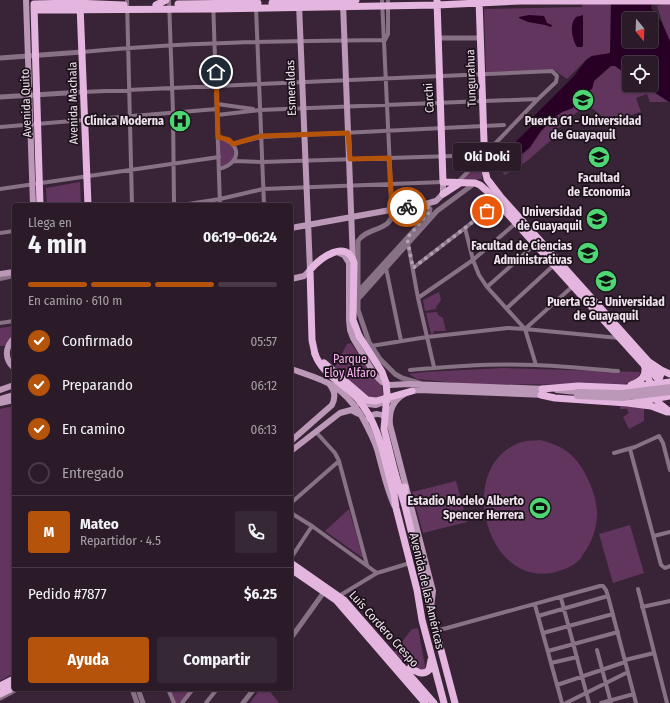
<!DOCTYPE html>
<html lang="es">
<head>
<meta charset="utf-8">
<style>
	:root { --surface:#2b1b29; --page:#372835; --text:#f1f3f6; --muted:#a6a1a8; --line:#473946; --accent:#b45309 }
	body { margin:0; font-family:"Fira Sans Condensed",sans-serif; background:var(--page); color:var(--text); height:100vh; display:flex; flex-direction:column; font-size:15px; white-space:nowrap }
	* { box-sizing:border-box; margin:0 }
	p { font-size:13px; color:var(--muted) }
	.icon { flex:none; width:22px; height:22px; fill:none; stroke:currentColor; stroke-width:2; stroke-linecap:round; stroke-linejoin:round }
	.map { position:relative; flex:1; overflow:hidden }
	.side { position:absolute; left:12px; top:203px; width:281px; height:488px; display:flex; flex-direction:column; background:var(--surface); border-radius:4px; box-shadow:0 1px 3px #0004,0 0 0 1px var(--line) }
	.side>* { flex:none }
	.needle { width:26px; rotate:161deg }
	.fabs { position:absolute; left:622px; top:12px; display:grid; gap:8px }
	.fabs a { display:grid; place-items:center; width:36px; height:36px; border-radius:4px; background:var(--surface); box-shadow:0 1px 3px #0004,0 0 0 1px var(--line); font-size:20px }
	.pin { position:absolute; display:grid; place-items:center; width:34px; height:34px; color:#fff; margin:-17px; border:2px solid #fff; border-radius:50%; box-shadow:0 1px 4px #0007 }
	.courier { position:absolute; display:grid; place-items:center; width:40px; height:40px; margin:-20px; border:3px solid #b45309; border-radius:50%; background:#fff; color:#222; box-shadow:0 1px 5px #0007 }
	.bubble { position:absolute; height:28px; border-radius:4px; background:var(--surface); box-shadow:0 1px 3px #0004,0 0 0 1px var(--line); font-size:13px; font-weight:700; line-height:28px; text-align:center }
	.head em { font-style:normal; font-weight:700 }
	.head div { display:flex; flex-direction:column-reverse }
	.head { display:flex; align-items:center; justify-content:space-between; height:68px; padding:0 16px }
	h1 { font-size:26px; font-weight:700; line-height:30px }
	.bar { display:grid; grid-template-columns:repeat(4,1fr); gap:6px 4px; align-content:center; height:48px; padding:0 16px }
	.bar i { height:5px; border-radius:3px; background:var(--line) }
	.bar .active { background:var(--accent) }
	.bar p { grid-column:span 4 }
	.line { display:flex; align-items:center; gap:10px; padding:0 16px; border-top:1px solid var(--line) }
	.line div { flex:1 }
	.round { display:grid; place-items:center; flex:none; width:42px; height:42px; border-radius:4px; background:var(--page) }
	ol { padding:0 16px; list-style:none }
	li { display:flex; align-items:center; gap:12px; height:44px }
	li p { margin-inline-start:auto }
	li .icon { padding:4px; border-radius:50%; background:var(--accent); color:#fff; stroke-width:4 }
	li:last-child { color:var(--muted) }
	li i { width:22px; height:22px; border:2px solid var(--line); border-radius:50% }
	.cta { display:flex; gap:8px; margin-top:auto; padding:8px 16px }
	.cta a { flex:1; height:46px; border-radius:4px; background:var(--accent); color:#fff; font-size:16px; font-weight:700; line-height:46px; text-align:center }
	.cta a+a { background:var(--page); color:var(--text) }
	.map>svg:first-child { display:block }
	.green { fill:#62355f }
	.water { fill:#280026; fill-rule:evenodd }
	.lines { fill:none; stroke-linecap:round; stroke-linejoin:round }
	.minor { stroke:#887185; stroke-width:4 }
	.tertiary { stroke:#887185; stroke-width:5 }
	.secondary { stroke:#bc98b8; stroke-width:6 }
	.primary { stroke:#e4b6df; stroke-width:7 }
	.secondary-bridge { stroke:#bc98b8; stroke-width:6 }
	.primary-bridge { stroke:#e4b6df; stroke-width:7 }
	.done { stroke:#b0a0af; stroke-width:4; stroke-dasharray:0 7.2 }
	.route { stroke:#b45309; stroke-width:5 }
	.labels { text-anchor:middle; dominant-baseline:central; stroke-width:3.5; stroke-linejoin:round; paint-order:stroke }
	.street-label { font-size:12px; fill:#f0e2ef; stroke:#1a1119 }
	.poi-label { font-size:12px; font-weight:bold; fill:#f0e2ef; stroke:#1a1119; text-anchor:end }
	.park-label { font-size:12px; fill:#fab1f3; stroke:#1a1119 }
</style>
</head>
<body>
<div class="map">
<svg width="670" height="703" viewBox="0 0 670 703">
	<rect width="100%" height="100%" fill="#392437"/>
	<path class="green" d="M583,0H611V51L609,54L592,56L586,60L567,79L553,69L486,72L484,9L582,7Z
		M663,4H670V41L668,39L657,6Z
		M610,66H615L629,76V85H643L668,102H650L647,94L636,98L641,112L609,122L587,104L564,123L554,133L550,141L527,161L505,175L502,172L530,148L541,131L555,117L562,112L573,108C577,99 583,94 592,89L594,81Z
		M223,140C233,143 238,156 229,163C226,165 222,166 220,167V141Z
		M482,162V179L460,181Z
		M80,182L81,205H47L46,188Z
		M439,292L441,300L436,307V309L425,311L423,300Z
		M437,312L438,315L443,318L446,331H434L433,334H431L426,313Z
		M14,326V337L7,346H0V328Z
		M351,343L375,379L382,384L383,396L370,399L334,369L347,344Z
		M503,368L640,372L638,379L629,383L617,385L466,384L417,379L409,374L425,372Z
		M14,406V673L0,681V409Z
		M620,406L644,408V421L629,429L623,417L629,413L627,409H620Z
		M540,440C551,443 561,446 570,454C585,466 598,497 597,516C596,530 592,542 584,553C582,555 581,559 579,560C572,567 561,571 551,573C484,585 455,463 522,442C527,440 534,441 540,440Z
		M456,481L467,522L423,533L412,492Z
		M349,509L363,558L325,531Z
		M630,525L644,573L613,583L599,534Z
		M418,628L426,671L411,668L394,652L412,629Z
		M170,689H189L190,690L180,703H175Z
		M260,689H268L279,703H250Z"/>
	<path class="water" d="M611,0H653L651,8L662,23L670,41V102L643,85H651V63H629V76L615,66H611L594,81L592,89C583,94 577,99 573,108L562,112L555,117L541,131L530,147L501,171L496,166L495,161C508,148 523,136 535,122L533,117L574,76L586,60L592,56L610,53ZM629,19H651V41H629Z
		M529,15L544,16L547,23L552,25L551,27L545,25L528,22L519,18V17Z
		M583,15V45L582,47H577C572,39 569,24 576,17Z"/>
	<g class="lines">
		<path class="minor" d="M127,0L132,205
			M169,0L173,113L174,205
			M213,0L220,205
			M382,0L392,210
			M256,8L264,205
			M385,40L388,34V0
			M82,52C182,42 284,41 385,40
			M83,92L552,71L557,76L556,82L538,99L458,182
			M217,104L253,109
			M217,115L260,110L538,99
			M0,127L217,109
			M218,137C241,142 243,163 219,169
			M233,144L261,137L504,125
			M234,161L262,162L484,155
			M0,189L219,157
			M182,205L220,199L263,189L443,182
			M465,228L473,260L479,275L487,287L525,329L536,365
			M0,233L14,231
			M408,243L418,298L434,367
			M386,268L401,341
			M413,268L465,228L497,202
			M0,279L14,276
			M487,287L530,249
			M418,298L473,260L516,223
			M507,308L554,265
			M0,323L14,321
			M525,329L573,286
			M371,346L427,337L508,328L525,329L619,338
			M410,370C451,366 493,363 535,365C563,366 590,369 618,371
			M316,432L335,453L339,461L367,565
			M630,449L661,565L665,568L670,566
			M614,453L635,447L659,436L663,443L670,470
			M291,503L339,461
			M291,513L312,526L377,573
			M654,536L670,532
			M291,558L312,526
			M638,589L667,703
			M339,596L377,573L410,563
			M561,598L589,703
			M535,605L562,703
			M642,607L670,601
			M538,616L608,596
			M436,631L600,586H603L606,590L608,596L636,703
			M543,633L613,614
			M597,650L611,703
			M548,651L618,632
			M625,660L654,653
			M551,663L577,657
			M557,685L625,662
			M168,689L174,703
			M182,703L193,689
			M206,703L217,689
			M566,703L628,672
			M601,703L634,694"/>
		<path class="tertiary" d="M438,38H481
			M0,58L82,52
			M0,97L83,92
			M392,210C394,232 367,226 358,241V310L369,342L380,359L395,374L402,378L419,383
			M358,292L429,214L430,209L423,204
			M358,299L437,211L475,183
			M291,638L324,592
			M132,689L137,703
			M138,689L143,703
			M0,698L17,689
			M243,703L254,689"/>
		<path class="secondary" d="M26,0L33,205
			M343,3L353,262
			M291,228L429,203L436,201L443,194V182
			M339,253L344,255L349,263V320L350,330L353,338L375,375L382,382L390,385L409,384L546,389
			M0,274L14,272
			M291,279L304,276L310,270L299,4
			M14,338C5,347 4,359 14,368
			M291,369C325,381 340,383 361,415C367,426 373,437 377,449C382,467 386,487 394,505
			M0,390L14,385
			M557,390L577,392
			M0,399L14,395
			M0,403L14,400
			M360,403L376,405L390,400
			M368,419C373,412 382,413 387,419
			M291,441L332,405C336,397 335,391 330,385
			M291,451L340,413L351,410L359,414
			M431,608L433,591L390,425C388,406 398,392 418,390L545,395"/>
		<path class="primary" d="M479,0L485,170L487,179L500,196L649,362L661,370L670,374
			M437,1L443,182L475,183L480,185L487,191L644,365L655,398L660,404L670,412
			M272,3L356,0
			M34,4L74,3L124,5
			M178,4L258,3
			M80,5L88,205
			M156,5L166,0
			M34,6L40,205
			M34,10L213,9L437,5L521,1H670
			M443,194L460,183
			M315,354L312,340L310,270C320,258 347,238 354,263L353,320L359,336
			M324,363L367,400L376,401L412,391
			M644,365L652,371L656,377H660L661,373L656,369
			M631,385C639,382 645,379 645,369
			M542,389L578,386L626,388L670,382
			M541,395L555,398L627,403L651,406L667,412
			M635,402L670,396
			M395,473L405,506L436,631L455,703
			M389,475L394,494L396,508L417,590L422,620L444,703
			M405,502V487
			M291,563L344,600L434,703
			M291,569L336,600L425,703
			M410,668C417,672 423,676 429,670L431,660
			M0,686L14,679
			M0,694L14,687"/>
		<path class="secondary-bridge" d="M577,392L622,393L670,387
			M577,396L622,398L670,392"/>
		<path class="primary-bridge" d="M359,336L382,372L386,383L387,394L384,429L395,473
			M315,354C322,374 343,383 357,398C376,420 382,447 389,475"/>
	</g>
	<g class="lines">
		<path class="done" d="M407,207C416,206 426,201 430,211L407,238L413,268L487,211"/>
		<path class="route" d="M216,72L218,137L229,140L233,144L261,136L348,133L350,159L389,158L392,210L407,207"/>
	</g>
	<defs>
		<g id="university-disc" transform="scale(1.15)"><circle r="9.5" fill="#4ed675" stroke="#1a1119"/><path d="M0-5L7-2L0 1L-7-2ZM-4 1L0 2.5L4 1V4Q0 6-4 4Z" fill="#111"/></g>
		<g id="hospital-disc" transform="scale(1.15)"><circle r="9.5" fill="#4ed675" stroke="#1a1119"/><path d="M-5-5h3v3.5h4V-5h3V5h-3V1.5h-4V5h-3Z" fill="#111"/></g>
		<g id="stadium-disc" transform="scale(1.15)"><circle r="9.5" fill="#4ed675" stroke="#1a1119"/><path d="M0-5a6.5 5 0 1 0 0 10a6.5 5 0 1 0 0-10ZM-3.5-1.8h7v3.6h-7Z" fill="#111"/></g>
	</defs>
	<g fill-rule="evenodd">
		<use href="#university-disc" x="583" y="100"/>
		<use href="#hospital-disc" x="180" y="121"/>
		<use href="#university-disc" x="599" y="157"/>
		<use href="#university-disc" x="597" y="219"/>
		<use href="#university-disc" x="588" y="253"/>
		<use href="#university-disc" x="606" y="281"/>
		<use href="#stadium-disc" x="540" y="508"/>
	</g>
	<g class="labels">
		<g class="street-label">
			<text transform="translate(471 78) rotate(-92)">Tungurahua</text>
			<text transform="translate(291 88) rotate(-92)">Esmeraldas</text>
			<text transform="translate(429 98) rotate(-93)">Carchi</text>
			<text transform="translate(26 103) rotate(-92)">Avenida Quito</text>
			<text transform="translate(73 103) rotate(-91)">Avenida Machala</text>
			<text transform="translate(427 591) rotate(77)">Avenida de las Américas</text>
			<text transform="translate(384 629) rotate(48)">Luís Cordero Crespo</text>
		</g>
		<g class="poi-label">
			<text x="164" y="121">Clínica Moderna</text>
			<text x="583" y="121" text-anchor="middle">Puerta G1 - Universidad<tspan x="583" dy="14">de Guayaquil</tspan></text>
			<text x="599" y="178" text-anchor="middle">Facultad<tspan x="599" dy="14">de Economía</tspan></text>
			<text x="582" y="212">Universidad<tspan x="582" dy="14">de Guayaquil</tspan></text>
			<text x="572" y="246">Facultad de Ciencias<tspan x="572" dy="14">Administrativas</tspan></text>
			<text x="606" y="302" text-anchor="middle">Puerta G3 - Universidad<tspan x="606" dy="14">de Guayaquil</tspan></text>
			<text x="524" y="501">Estadio Modelo Alberto<tspan x="524" dy="14">Spencer Herrera</tspan></text>
		</g>
		<g class="park-label">
			<text x="350" y="359">Parque<tspan x="350" dy="14">Eloy Alfaro</tspan></text>
		</g>
	</g>
</svg>
<div class="fabs">
<a><svg class="needle" viewBox="-14 -14 28 28"><path d="M0-13l5 13h-10z" fill="#e53935"/><path d="M0 13l5-13h-10z" fill="#a6a1a8"/></svg></a>
<a><svg class="icon" aria-label="locate" viewBox="0 0 24 24"><circle cx="12" cy="12" r="6"/><path d="M12 2v4M12 18v4M2 12h4M18 12h4"/></svg></a>
</div>
<div class="pin" style="left:487px;top:211px;background:#ea580c"><svg class="icon" aria-label="bag" viewBox="0 0 24 24"><path d="M5 8h14l-1 12H6zM9 8a3 3 0 0 1 6 0"/></svg></div>
<div class="pin" style="left:216px;top:72px;background:#1f2937"><svg class="icon" aria-label="home" viewBox="0 0 24 24"><path d="M3 11l9-7 9 7M6 9v11h12V9"/></svg></div>
<div class="courier" style="left:407px;top:207px"><svg class="icon" aria-label="bike" viewBox="0 0 24 24"><circle cx="6" cy="16" r="4"/><circle cx="18" cy="16" r="4"/><path d="M6 16l4-8h5l3 8M10 8l3 8H6M13 5h3"/></svg></div>
<div class="bubble" style="left:453px;top:143px;width:68px">Oki Doki</div>
<section class="side">
<div class="head"><div><h1>4 min</h1><p>Llega en</p></div><em>06:19–06:24</em></div>
<div class="bar"><i class="active"></i><i class="active"></i><i class="active"></i><i></i><p>En camino · 610 m</p></div>
<ol>
<li><svg class="icon" aria-label="check" viewBox="0 0 24 24"><path d="M5 12l5 5 9-10"/></svg>Confirmado<p>05:57</p></li>
<li><svg class="icon" aria-label="check" viewBox="0 0 24 24"><path d="M5 12l5 5 9-10"/></svg>Preparando<p>06:12</p></li>
<li><svg class="icon" aria-label="check" viewBox="0 0 24 24"><path d="M5 12l5 5 9-10"/></svg>En camino<p>06:13</p></li>
<li><i></i>Entregado</li>
</ol>
<div class="line" style="height:72px"><b class="round" style="background:var(--accent);color:#fff">M</b><div><b>Mateo</b><p>Repartidor · 4.5</p></div><a class="round"><svg class="icon" aria-label="phone" viewBox="0 0 24 24"><path d="M5 4h4l2 5-3 2q2 4 5 5l2-3 5 2v4C11 20 4 13 5 4z"/></svg></a></div>
<div class="line" style="height:52px"><div>Pedido #7877</div><b>$6.25</b></div>
<div class="cta"><a>Ayuda</a><a>Compartir</a></div>
</section>
</div>
</body>
</html>
